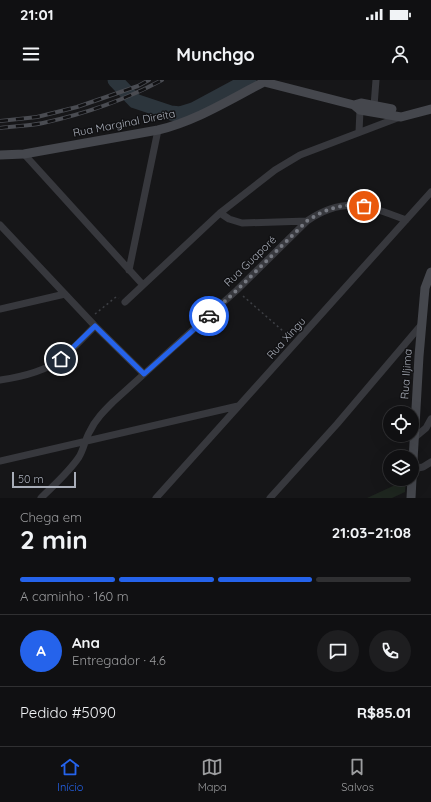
<!DOCTYPE html>
<html lang="pt">
<head>
<meta charset="utf-8">
<style>
	:root { --surface:#101012; --page:#1e1e20; --text:#f1f3f6; --muted:#9c9d9f; --line:#303032; --accent:#2563eb }
	body { margin:0; font-family:Quicksand,sans-serif; background:var(--page); color:var(--text); height:100vh; display:flex; flex-direction:column; font-size:15px; white-space:nowrap }
	* { box-sizing:border-box; margin:0 }
	p { font-size:13px; color:var(--muted) }
	.icon { flex:none; width:22px; height:22px; fill:none; stroke:currentColor; stroke-width:2; stroke-linecap:round; stroke-linejoin:round }
	.map { position:relative; height:418px; overflow:hidden }
	.details { display:flex; flex-direction:column; background:var(--surface); flex:1 }
	.details>* { flex:none }
	.controls { position:absolute; left:383px; top:326px; display:grid; gap:8px }
	.controls a { display:grid; place-items:center; width:36px; height:36px; border-radius:50%; background:var(--surface); box-shadow:0 4px 16px #0002,0 0 0 1px var(--line); font-size:20px }
	.scale { position:absolute; left:12px; bottom:10px; width:64px; box-sizing:border-box; padding-left:4px; border:2px solid #a8adb8; border-top:0; font-size:11px; line-height:14px; white-space:nowrap; color:#a8adb8; -webkit-text-stroke:3px #111113; paint-order:stroke }
	.pin { position:absolute; display:grid; place-items:center; width:34px; height:34px; color:#fff; margin:-17px; border:2px solid #fff; border-radius:50%; box-shadow:0 1px 4px #0007 }
	.courier { position:absolute; display:grid; place-items:center; width:40px; height:40px; margin:-20px; border:3px solid #2563eb; border-radius:50%; background:#fff; color:#222; box-shadow:0 1px 5px #0007 }
	.overview em { font-style:normal; font-weight:700 }
	.overview div { display:flex; flex-direction:column-reverse }
	.overview { display:flex; align-items:center; justify-content:space-between; height:68px; padding:0 20px }
	h1 { font-size:26px; font-weight:700; line-height:30px }
	.bar { display:grid; grid-template-columns:repeat(4,1fr); gap:6px 4px; align-content:center; height:48px; padding:0 20px }
	.bar i { height:5px; border-radius:3px; background:var(--line) }
	.bar .active { background:var(--accent) }
	.bar p { grid-column:span 4 }
	.line { display:flex; align-items:center; gap:10px; padding:0 20px; border-top:1px solid var(--line) }
	.line div { flex:1 }
	.round { display:grid; place-items:center; flex:none; width:42px; height:42px; border-radius:21px; background:var(--page) }
	.status { display:flex; justify-content:space-between; align-items:center; height:28px; padding:0 20px; background:var(--surface); direction:ltr }
	.status svg { height:11px; fill:currentColor }
	header { display:flex; justify-content:space-between; align-items:center; height:52px; padding:0 20px; background:var(--surface); font-size:18px; font-weight:700 }
	.menu { display:flex; justify-content:space-around; align-items:center; height:56px; border-top:1px solid var(--line); background:var(--surface); font-size:11px; color:var(--muted) }
	.menu a { display:grid; justify-items:center; gap:2px }
	.menu .active { color:var(--accent) }
	.map>svg:first-child { display:block }
	.green { fill:#1e261f }
	.lines { fill:none; stroke-linecap:round; stroke-linejoin:round }
	.river { stroke:#2c353c; stroke-width:15 }
	.path { stroke:#3d3f44; stroke-width:1.5; stroke-dasharray:2 3; stroke-linecap:butt }
	.street { stroke:#37383d; stroke-width:7 }
	.secondary { stroke:#45474d; stroke-width:9 }
	.rail-casing { stroke:#4a4c52; stroke-width:4 }
	.rail { stroke:#111113; stroke-width:2.5; stroke-dasharray:8; stroke-linecap:butt }
	.done { stroke:#757880; stroke-width:4; stroke-dasharray:0 7.2 }
	.route { stroke:#2563eb; stroke-width:5 }
	.labels { text-anchor:middle; dominant-baseline:central; stroke-width:3; stroke-linejoin:round; paint-order:stroke }
	.street-label { font-size:11px; fill:#a8adb8; stroke:#111113 }
</style>
</head>
<body>
<div class="status"><b>21:01</b><svg viewBox="0 0 49 12"><path d="M0 12V9h3v3zM5 12V6h3v6zM10 12V3h3v9zM15 12V0h3v12zM26 1h20v11H26zM47 4h2v5h-2z"/></svg></div>
<header><svg class="icon" aria-label="menu" viewBox="0 0 24 24"><path d="M4 6h16M4 12h16M4 18h16"/></svg>Munchgo<svg class="icon" aria-label="person" viewBox="0 0 24 24"><circle cx="12" cy="8" r="4"/><path d="M4 21q1-7 8-7t8 7"/></svg></header>
<div class="map">
<svg width="431" height="418" viewBox="0 0 431 418">
	<rect width="100%" height="100%" fill="#161618"/>
	<path class="green" d="M406,400L405,412L392,418H367Z"/>
	<g class="lines">
		<path class="river" d="M115,0L135,21L171,33L180,34L193,30L249,0"/>
		<path class="path" d="M243,216L291,258
			M95,234L116,217L119,218"/>
		<path class="street" d="M374,26L376,0
			M359,52L360,30
			M24,74L143,205
			M220,133L229,139L242,143L307,141
			M0,145L95,246L144,294
			M129,190L158,50
			M125,222L220,133L275,90L300,75L400,37
			M0,229L65,214
			M0,300C21,297 44,292 61,279C73,269 84,257 95,246
			M414,358L426,348L431,339
			M0,381L238,326
			M413,389L423,387L431,382
			M41,418C54,405 69,392 79,377C84,369 85,359 90,351C95,340 104,331 113,322L237,210L307,141C344,116 367,125 406,140
			M156,418L431,112
			M270,418L337,344L422,244"/>
		<path class="secondary" d="M354,25L361,23L392,29
			M0,75L24,74L158,50C196,41 229,20 264,2L354,25L360,30L401,37L431,29
			M412,398L419,276L425,208L431,192
			M411,418L412,399"/>
		<g class="rail-casing">
			<path id="rail" d="M0,41L37,37L77,27L138,6L149,0
				M0,48C14,46 29,46 43,43C84,34 125,20 162,0"/>
		</g>
		<use href="#rail" class="rail"/>
	</g>
	<g class="lines">
		<path class="done" d="M209,236L237,210L307,141C325,129 343,123 364,126"/>
		<path class="route" d="M61,279L95,246L144,294L209,236"/>
	</g>
	<g class="labels">
		<g class="street-label">
			<text transform="translate(124 43) rotate(-11)">Rua Marginal Direita</text>
			<text transform="translate(250 181) rotate(-44)">Rua Guaporé</text>
			<text transform="translate(286 258) rotate(-48)">Rua Xingu</text>
			<text transform="translate(406 294) rotate(-86)">Rua Iljima</text>
		</g>
	</g>
</svg>
<div class="controls">
<a><svg class="icon" aria-label="locate" viewBox="0 0 24 24"><circle cx="12" cy="12" r="6"/><path d="M12 2v4M12 18v4M2 12h4M18 12h4"/></svg></a>
<a><svg class="icon" aria-label="layers" viewBox="0 0 24 24"><path d="M12 4l9 5-9 5-9-5zM3 14l9 5 9-5"/></svg></a>
</div>
<div class="scale">50 m</div>
<div class="pin" style="left:364px;top:126px;background:#ea580c"><svg class="icon" aria-label="bag" viewBox="0 0 24 24"><path d="M5 8h14l-1 12H6zM9 8a3 3 0 0 1 6 0"/></svg></div>
<div class="pin" style="left:61px;top:279px;background:#1f2937"><svg class="icon" aria-label="home" viewBox="0 0 24 24"><path d="M3 11l9-7 9 7M6 9v11h12V9"/></svg></div>
<div class="courier" style="left:209px;top:236px"><svg class="icon" aria-label="car" viewBox="0 0 24 24"><path d="M5 17H2v-5l4-1 3-4h7l3 4 3 1v5h-3M9 17h6M6 11h13"/><circle cx="7" cy="17" r="2"/><circle cx="17" cy="17" r="2"/></svg></div>
</div>
<section class="details">
<div class="overview"><div><h1>2 min</h1><p>Chega em</p></div><em>21:03–21:08</em></div>
<div class="bar"><i class="active"></i><i class="active"></i><i class="active"></i><i></i><p>A caminho · 160 m</p></div>
<div class="line" style="height:72px"><b class="round" style="background:var(--accent);color:#fff">A</b><div><b>Ana</b><p>Entregador · 4.6</p></div><a class="round"><svg class="icon" aria-label="chat" viewBox="0 0 24 24"><path d="M4 5h16v11H9l-5 4z"/></svg></a><a class="round"><svg class="icon" aria-label="phone" viewBox="0 0 24 24"><path d="M5 4h4l2 5-3 2q2 4 5 5l2-3 5 2v4C11 20 4 13 5 4z"/></svg></a></div>
<div class="line" style="height:52px"><div>Pedido #5090</div><b>R$85.01</b></div>
</section>
<nav class="menu">
<a class="active"><svg class="icon" aria-label="home" viewBox="0 0 24 24"><path d="M3 11l9-7 9 7M6 9v11h12V9"/></svg>Início</a>
<a><svg class="icon" aria-label="map" viewBox="0 0 24 24"><path d="M3 6l6-2 6 2 6-2v14l-6 2-6-2-6 2zM9 4v14M15 6v14"/></svg>Mapa</a>
<a><svg class="icon" aria-label="saved" viewBox="0 0 24 24"><path d="M7 4h10v16l-5-4-5 4z"/></svg>Salvos</a>
</nav>
</body>
</html>
